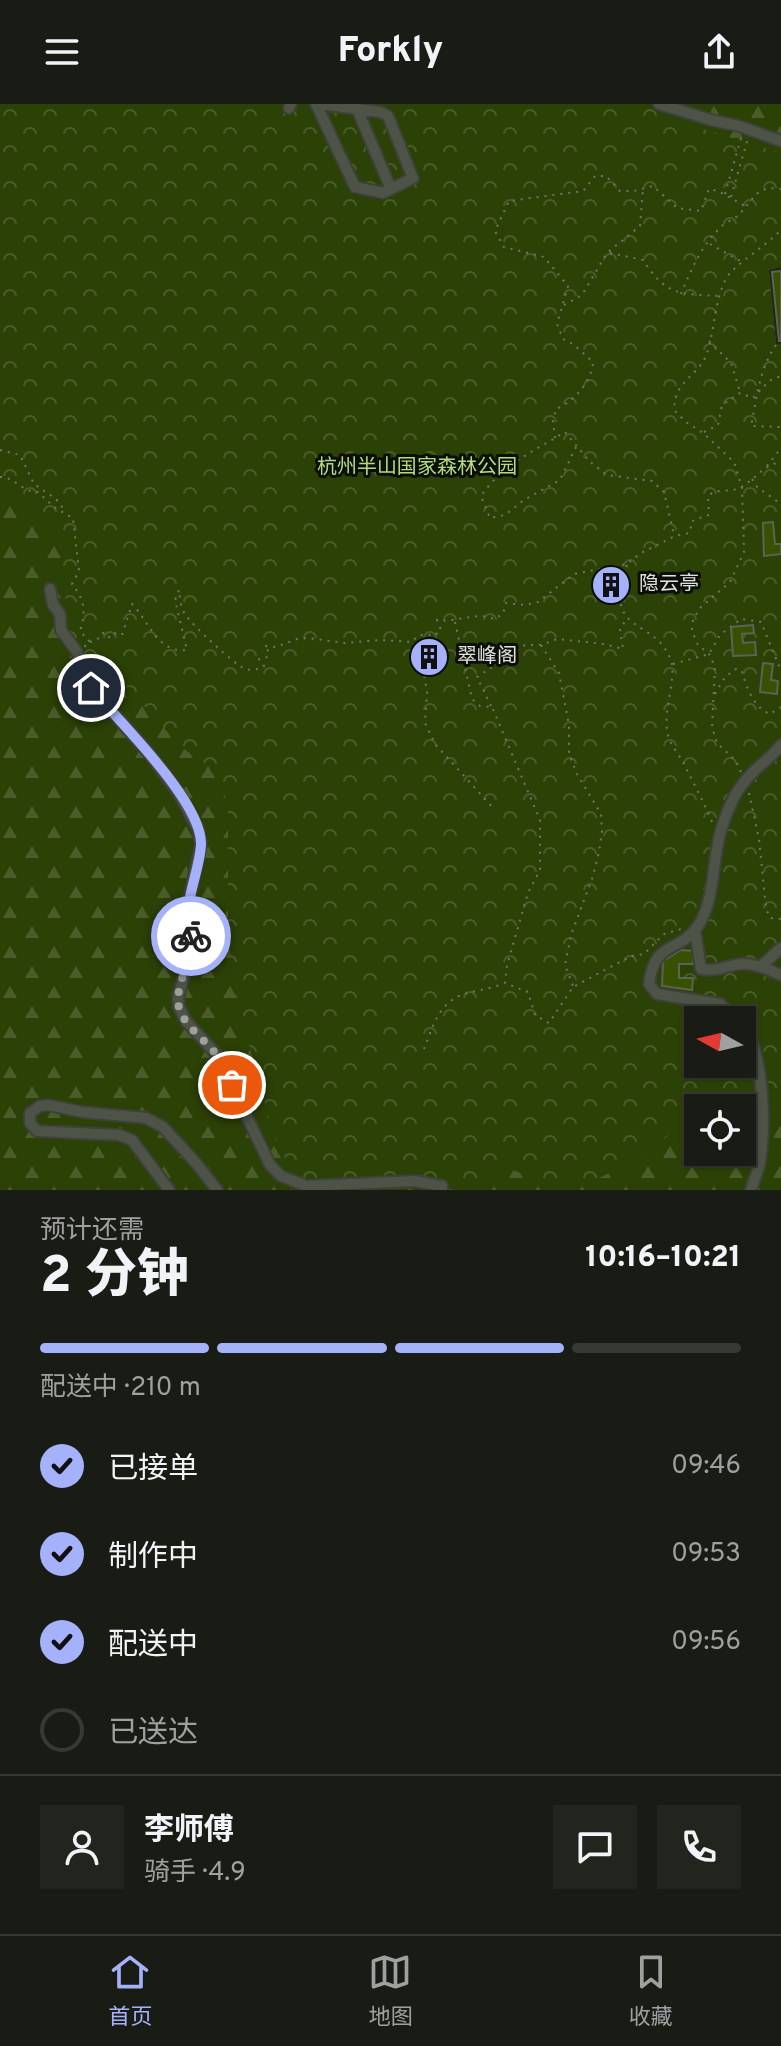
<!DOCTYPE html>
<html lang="zh">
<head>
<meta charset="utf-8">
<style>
	:root { --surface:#191c14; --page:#22251d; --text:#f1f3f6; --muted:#9fa1a0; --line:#373a34; --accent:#a6b1fc }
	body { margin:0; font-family:Overpass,"Noto Sans SC",sans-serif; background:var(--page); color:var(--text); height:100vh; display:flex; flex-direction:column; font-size:30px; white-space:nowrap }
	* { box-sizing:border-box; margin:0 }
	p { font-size:26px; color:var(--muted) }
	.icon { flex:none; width:44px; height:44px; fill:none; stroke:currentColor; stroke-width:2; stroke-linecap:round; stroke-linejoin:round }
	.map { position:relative; height:1086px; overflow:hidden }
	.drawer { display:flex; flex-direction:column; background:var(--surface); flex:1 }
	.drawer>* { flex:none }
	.needle { width:52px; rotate:278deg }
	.fabs { position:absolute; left:684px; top:902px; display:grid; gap:16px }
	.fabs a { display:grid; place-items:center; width:72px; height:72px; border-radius:0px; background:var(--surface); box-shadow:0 2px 6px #0004,0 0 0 2px var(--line); font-size:40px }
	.pin { position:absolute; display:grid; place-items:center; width:68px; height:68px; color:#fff; margin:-34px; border:4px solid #fff; border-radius:50%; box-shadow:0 2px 8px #0007 }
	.courier { position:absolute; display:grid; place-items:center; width:80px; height:80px; margin:-40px; border:6px solid #a6b1fc; border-radius:50%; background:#fff; color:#222; box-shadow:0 2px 10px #0007 }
	.headline em { font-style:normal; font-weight:800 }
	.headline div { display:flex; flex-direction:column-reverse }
	.headline { display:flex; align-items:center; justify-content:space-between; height:136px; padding:0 40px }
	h1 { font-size:52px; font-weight:800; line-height:60px }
	.bar { display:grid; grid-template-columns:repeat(4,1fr); gap:12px 8px; align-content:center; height:96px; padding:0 40px }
	.bar i { height:10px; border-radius:6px; background:var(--line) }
	.bar .on { background:var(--accent) }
	.bar p { grid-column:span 4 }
	.line { display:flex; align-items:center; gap:20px; padding:0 40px; border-top:2px solid var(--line) }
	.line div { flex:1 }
	.round { display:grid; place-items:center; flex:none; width:84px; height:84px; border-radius:0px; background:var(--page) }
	ol { padding:0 40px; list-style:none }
	li { display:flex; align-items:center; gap:24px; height:88px }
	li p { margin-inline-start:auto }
	li .icon { padding:8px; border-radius:50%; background:var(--accent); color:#111; stroke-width:4 }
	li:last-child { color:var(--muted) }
	li i { width:44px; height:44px; border:4px solid var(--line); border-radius:50% }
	header { display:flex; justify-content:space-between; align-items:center; height:104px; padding:0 40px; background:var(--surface); font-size:36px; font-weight:800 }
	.tabs { display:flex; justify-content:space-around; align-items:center; height:112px; border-top:2px solid var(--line); background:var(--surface); font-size:22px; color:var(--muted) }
	.tabs a { display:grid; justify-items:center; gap:4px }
	.tabs .on { color:var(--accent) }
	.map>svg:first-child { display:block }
	.forest { fill:url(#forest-firs); fill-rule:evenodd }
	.park { fill:url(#park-crowns); fill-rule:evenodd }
	.building { fill:#375101; stroke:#5c6256; stroke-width:2 }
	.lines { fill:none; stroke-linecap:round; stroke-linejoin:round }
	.minor-casing { stroke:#3d4139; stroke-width:14 }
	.path { stroke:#71756c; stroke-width:2; stroke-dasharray:2 6; stroke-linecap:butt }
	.minor { stroke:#4e5347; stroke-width:10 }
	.done { stroke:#9da198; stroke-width:8; stroke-dasharray:0 14.4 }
	.route { stroke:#a6b1fc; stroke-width:10 }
	.labels { text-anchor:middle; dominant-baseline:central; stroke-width:6; stroke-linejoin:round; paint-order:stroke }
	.park-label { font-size:20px; fill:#b3dc7b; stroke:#0c0e09 }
	.poi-label { font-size:20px; fill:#e0e4dc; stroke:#0c0e09; text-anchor:start }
</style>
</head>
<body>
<header><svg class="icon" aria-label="menu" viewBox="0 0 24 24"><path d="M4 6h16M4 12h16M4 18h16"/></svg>Forkly<svg class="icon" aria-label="share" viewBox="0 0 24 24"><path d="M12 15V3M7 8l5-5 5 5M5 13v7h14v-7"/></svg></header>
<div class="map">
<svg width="781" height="1086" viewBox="0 0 781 1086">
	<defs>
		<pattern id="forest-firs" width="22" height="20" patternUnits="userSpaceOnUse" patternTransform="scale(2)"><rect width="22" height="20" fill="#2c4106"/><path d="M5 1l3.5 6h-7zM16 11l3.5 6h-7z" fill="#4a5c2a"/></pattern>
		<pattern id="park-crowns" width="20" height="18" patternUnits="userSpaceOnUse" patternTransform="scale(2)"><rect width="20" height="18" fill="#2c4106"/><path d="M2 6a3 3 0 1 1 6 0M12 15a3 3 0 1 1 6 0" fill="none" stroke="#4a5c2a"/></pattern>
	</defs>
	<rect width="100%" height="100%" fill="#21251b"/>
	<path class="forest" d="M0,0H781V163L769,166L776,240H781V1086H0ZM698,916H742V960H698ZM698,1004H742V1048H698Z"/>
	<path class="park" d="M0,0H651L706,26L781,49V163L769,166L776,240H781V1002L718,1001L712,1004H698V1011L683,1019L642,1054L599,1074L546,1080L496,1059L478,1075L472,1086H290V1064L274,1032L236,893L228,832V706L220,670L181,643L110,564L81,551L71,536L56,422L0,387ZM698,916H742V960H698Z"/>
	<path class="building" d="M781,167V237H779L772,168Z
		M773,418L775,440H781V450L764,452L763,419Z
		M753,521L754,529L742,530L743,539L755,538L756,551L733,552L731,523Z
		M420 554a9 9 0 1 1 18 0a9 9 0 1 1-18 0Z
		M763,559L773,560L771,576L778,577L777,590L760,588Z
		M681,846L694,847L693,860H679V874H693L692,886L662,882L663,857Z"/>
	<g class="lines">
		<g class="minor-casing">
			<path id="minor" d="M316,0L355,83L383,89L413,74L388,12L380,8L321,0
				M659,0L711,16L739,22L781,37
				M289,4L291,0
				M357,5L391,85
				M50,485L53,501L60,510L61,526L77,548L91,584L148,648L178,688L198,725L201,740L186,809L191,847L178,893L179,903L186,917L218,952L270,1061L281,1072L306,1082L415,1077L442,1082V1086
				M695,826L701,865C719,868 726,861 742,860C755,859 769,866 781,871
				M761,862L781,844
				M738,916L720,900L657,890L649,880C654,836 680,849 698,822C717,793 711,752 723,720C728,705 736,687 746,676C756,663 771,654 781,641
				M742,920C764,947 766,1021 760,1056C759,1066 754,1076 751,1086
				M169,1086L132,1036L119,1031L37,1027L30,1019V1009L40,1002L48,1001L82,1008L146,1014L163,1023L196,1059L217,1086"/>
		</g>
		<path class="path" d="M725,90L741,34
			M731,93L748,34
			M710,140L742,158
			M610,149L643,156C666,192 680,190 720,192
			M681,190C691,166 701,142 720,124C724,119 731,117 736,113C753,99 754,80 781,85
			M564,201L582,191L607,149L640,122L643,85
			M709,237L731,259L740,288
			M776,241C759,266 757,293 751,322L781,323
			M704,328L718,321L722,301L740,289L753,294L769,277L781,272
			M555,334L553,317L556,305C574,298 592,277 593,258L573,240L563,235L557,220L568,182L544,153L504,143L495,127L509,97L583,87L595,72H606L620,87H634L653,82L677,104L701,107L709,85L718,87L745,102
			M576,343L560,376L524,396L505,411L490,414L481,392C502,361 534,347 565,328L590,358L607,371L652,377L664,388L674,431
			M0,346L20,351L34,380L56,395L66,408
			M767,362L781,344
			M0,373C15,373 23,389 38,388L54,403L73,414L79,467L72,480C85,496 86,508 80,527L90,538L84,543
			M752,375L757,383L781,400
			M627,461C601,533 656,512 671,557C677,574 662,608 668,631C670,640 678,649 683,658C693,678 704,699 713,720
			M609,476L612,462
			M455,518L472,595L480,602L492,603L540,716V766L528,789L507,861L505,879L528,888L535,911L549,919L573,883L616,860L632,852L644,850L664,830L681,825
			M90,538L97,536L103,529L108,534L113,529L122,531L132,500C148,516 158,550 187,546L175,496L179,486C180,493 180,503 185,510C191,520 235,561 245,565C252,567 258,565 264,562L259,555L267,553L269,548L264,542L276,543L297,535L308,534L344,539L380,536L412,538C418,530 425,529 434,532L441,526L437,516C457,519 476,507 494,515L503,510L506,499L525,501L538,498L574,470L627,460L641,449L675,432L689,429L691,425L690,420L694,416L709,411L708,392C718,383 732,390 743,382C757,373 764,361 781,358
			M541,541L559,569L569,621V650L577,670L601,710L602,727L599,748L593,772L571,831L565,861L573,882
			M418 554a12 12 0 1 1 24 0a12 12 0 1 1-24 0Z
			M673,560L709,550L720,531L741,515L761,518L781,567
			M423,564L427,588L425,619L435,640L494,705
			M715,590L725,573L736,565L742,567C746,583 754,604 770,610L781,603
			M491,602L477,573L525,541H541L557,535L604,540L623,545L620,525L626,516
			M741,668L736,657L717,639L712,623L715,563L709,550L698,541L692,527L693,515L701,503L730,478L744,448L742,384L734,358L703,329L686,318L674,306C675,274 699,273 707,249C715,227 715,182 733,166C748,152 766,141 781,126
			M749,689L759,735L766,804L770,814L781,815
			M424,945C431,927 438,901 459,892C470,887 488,886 502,880"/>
		<use href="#minor" class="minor"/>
	</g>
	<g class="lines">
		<path class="done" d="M191,832C193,854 180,872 178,893C176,919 206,934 218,953C224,962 227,972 232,981"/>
		<path class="route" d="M91,584C118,617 203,698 201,741C199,772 181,800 191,832"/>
	</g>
	<defs>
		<g id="building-disc" transform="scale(2)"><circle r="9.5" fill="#a6b1fc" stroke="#0c0e09"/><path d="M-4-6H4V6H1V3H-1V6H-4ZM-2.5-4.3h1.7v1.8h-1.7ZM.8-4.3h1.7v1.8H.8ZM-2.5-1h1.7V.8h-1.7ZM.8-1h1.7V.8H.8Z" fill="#111"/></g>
	</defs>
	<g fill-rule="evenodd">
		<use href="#building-disc" x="611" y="481"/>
		<use href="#building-disc" x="429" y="553"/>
	</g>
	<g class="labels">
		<g class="park-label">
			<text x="417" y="364">杭州半山国家森林公园</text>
		</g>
		<g class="poi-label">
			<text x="639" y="481">隐云亭</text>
			<text x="457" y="553">翠峰阁</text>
		</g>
	</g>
</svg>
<div class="fabs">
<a><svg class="needle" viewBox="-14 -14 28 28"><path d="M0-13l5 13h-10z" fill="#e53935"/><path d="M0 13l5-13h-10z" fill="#9fa1a0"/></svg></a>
<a><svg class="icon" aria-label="locate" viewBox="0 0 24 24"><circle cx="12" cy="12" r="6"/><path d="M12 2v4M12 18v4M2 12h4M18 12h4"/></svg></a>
</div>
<div class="pin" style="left:232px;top:981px;background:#ea580c"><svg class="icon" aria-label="bag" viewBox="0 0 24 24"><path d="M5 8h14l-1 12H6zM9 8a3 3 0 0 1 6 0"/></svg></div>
<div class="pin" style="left:91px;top:584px;background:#1f2937"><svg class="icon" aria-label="home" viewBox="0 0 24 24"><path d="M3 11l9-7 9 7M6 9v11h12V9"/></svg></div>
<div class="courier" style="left:191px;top:832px"><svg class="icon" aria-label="bike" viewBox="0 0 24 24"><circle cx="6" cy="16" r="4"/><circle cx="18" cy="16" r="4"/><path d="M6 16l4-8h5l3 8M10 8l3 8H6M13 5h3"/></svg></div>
</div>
<section class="drawer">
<div class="headline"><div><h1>2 分钟</h1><p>预计还需</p></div><em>10:16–10:21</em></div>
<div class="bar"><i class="on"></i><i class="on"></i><i class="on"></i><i></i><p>配送中 · 210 m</p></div>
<ol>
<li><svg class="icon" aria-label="check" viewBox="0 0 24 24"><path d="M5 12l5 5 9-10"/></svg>已接单<p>09:46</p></li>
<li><svg class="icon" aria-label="check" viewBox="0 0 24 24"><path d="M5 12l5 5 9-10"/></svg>制作中<p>09:53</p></li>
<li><svg class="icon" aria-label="check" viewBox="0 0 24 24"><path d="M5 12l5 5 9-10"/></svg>配送中<p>09:56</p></li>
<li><i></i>已送达</li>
</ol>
<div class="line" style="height:144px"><a class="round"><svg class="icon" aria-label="person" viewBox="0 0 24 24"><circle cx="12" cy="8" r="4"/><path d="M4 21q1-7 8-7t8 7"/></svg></a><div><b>李师傅</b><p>骑手 · 4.9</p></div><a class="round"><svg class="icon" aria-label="chat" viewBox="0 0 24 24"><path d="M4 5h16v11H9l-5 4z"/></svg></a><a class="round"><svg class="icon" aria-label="phone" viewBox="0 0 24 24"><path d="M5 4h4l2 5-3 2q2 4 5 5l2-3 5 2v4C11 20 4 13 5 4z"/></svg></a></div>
</section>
<nav class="tabs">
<a class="on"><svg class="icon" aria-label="home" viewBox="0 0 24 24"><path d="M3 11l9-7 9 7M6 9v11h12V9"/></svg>首页</a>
<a><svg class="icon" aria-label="map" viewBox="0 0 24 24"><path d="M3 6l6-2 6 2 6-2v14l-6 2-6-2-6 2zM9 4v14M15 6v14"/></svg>地图</a>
<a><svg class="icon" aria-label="saved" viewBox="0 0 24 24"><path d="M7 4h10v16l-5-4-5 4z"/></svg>收藏</a>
</nav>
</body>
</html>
